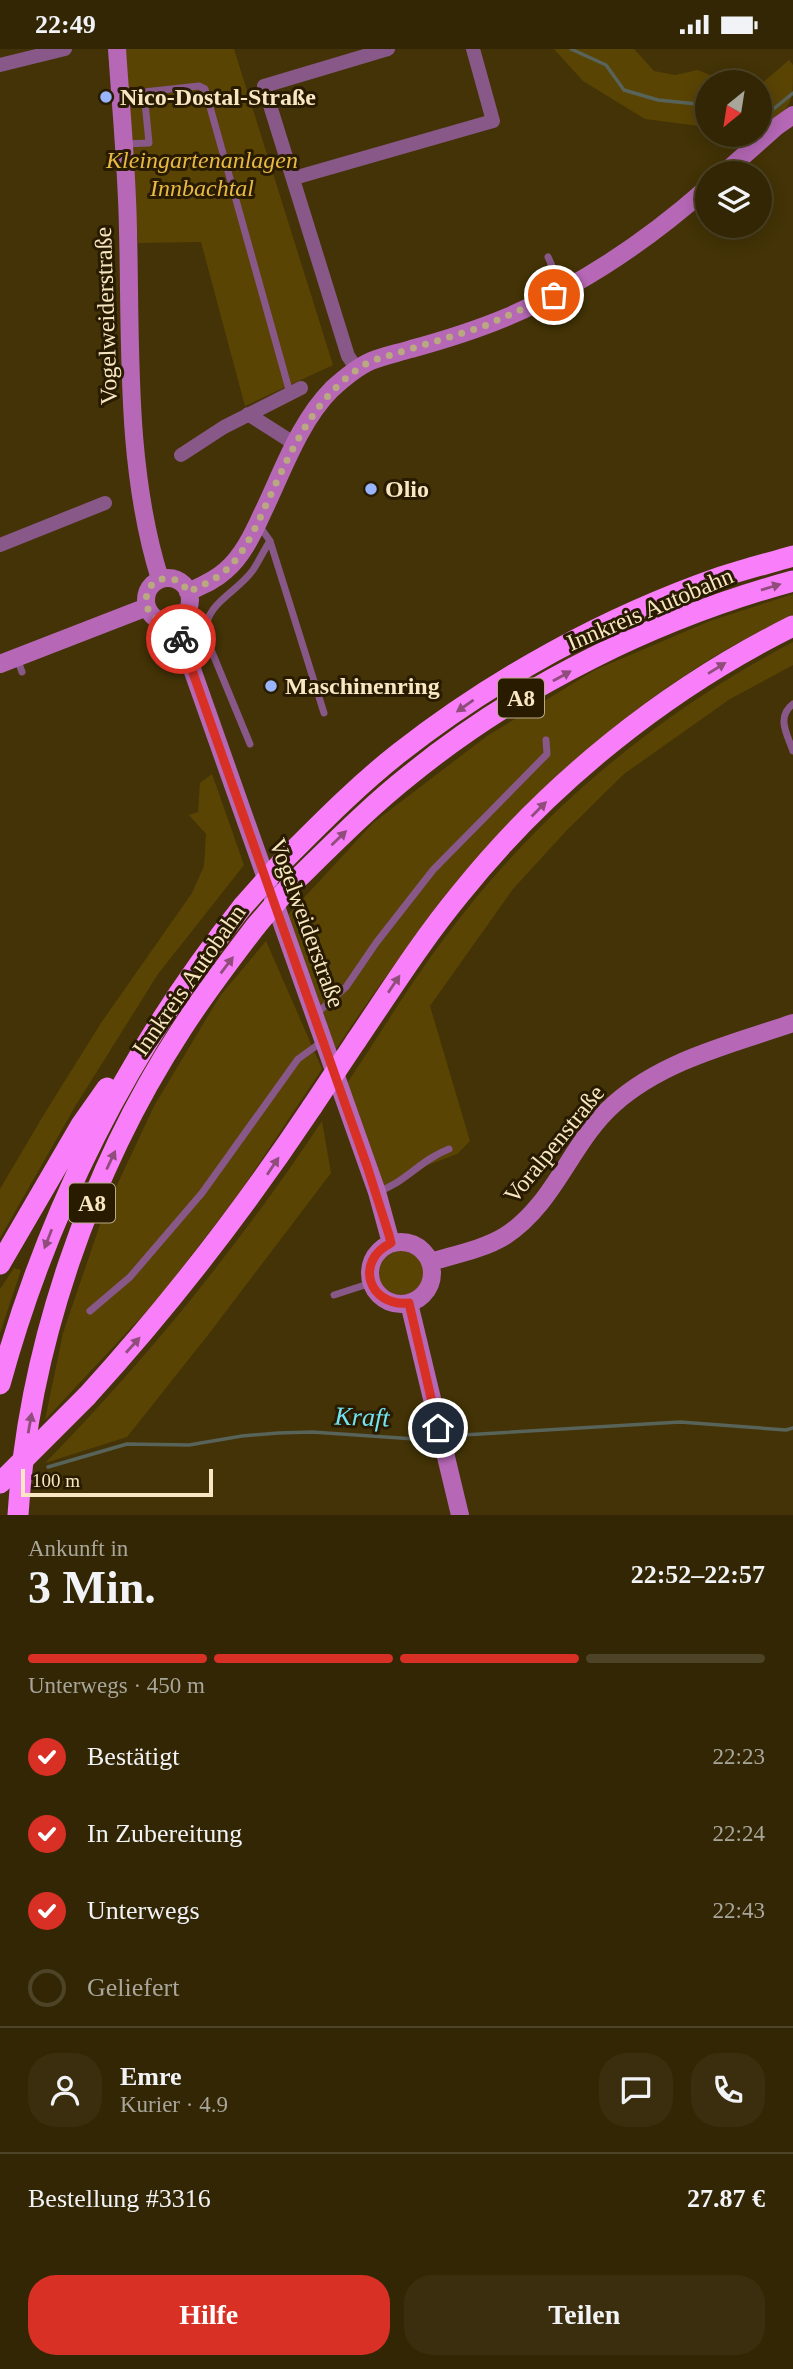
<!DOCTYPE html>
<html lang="de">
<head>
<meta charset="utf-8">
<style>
	:root { --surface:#322604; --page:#3a2e0e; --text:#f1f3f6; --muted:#a8a59a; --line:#4d4326; --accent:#d93025 }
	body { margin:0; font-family:Georgia,serif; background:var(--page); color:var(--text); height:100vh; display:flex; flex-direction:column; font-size:26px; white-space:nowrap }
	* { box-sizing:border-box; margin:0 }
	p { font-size:23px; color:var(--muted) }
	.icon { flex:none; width:38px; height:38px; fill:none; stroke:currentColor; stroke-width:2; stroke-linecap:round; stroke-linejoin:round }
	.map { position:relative; height:1466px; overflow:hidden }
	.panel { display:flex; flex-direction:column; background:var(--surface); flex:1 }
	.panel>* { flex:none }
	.needle { width:46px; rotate:210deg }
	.controls { position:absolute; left:695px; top:21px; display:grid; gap:14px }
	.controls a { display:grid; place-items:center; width:77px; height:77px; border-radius:50%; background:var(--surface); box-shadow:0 4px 18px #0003,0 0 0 2px var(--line); font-size:35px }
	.scale { position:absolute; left:21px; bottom:18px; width:192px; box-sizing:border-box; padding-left:7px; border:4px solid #f8e7c2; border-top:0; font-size:19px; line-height:24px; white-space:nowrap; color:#f8e7c2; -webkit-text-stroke:5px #281b00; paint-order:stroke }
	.pin { position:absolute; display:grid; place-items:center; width:60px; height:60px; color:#fff; margin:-30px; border:4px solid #fff; border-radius:50%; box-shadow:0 2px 7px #0007 }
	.courier { position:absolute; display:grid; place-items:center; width:70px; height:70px; margin:-35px; border:5px solid #d93025; border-radius:50%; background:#fff; color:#222; box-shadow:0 2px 9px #0007 }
	.headline em { font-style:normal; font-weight:700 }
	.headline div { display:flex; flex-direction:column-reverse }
	.headline { display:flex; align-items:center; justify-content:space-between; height:119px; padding:0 28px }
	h1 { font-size:46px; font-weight:700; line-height:52px }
	.bar { display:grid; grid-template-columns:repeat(4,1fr); gap:10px 7px; align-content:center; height:84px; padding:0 28px }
	.bar i { height:9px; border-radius:5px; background:var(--line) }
	.bar .selected { background:var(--accent) }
	.bar p { grid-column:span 4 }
	.line { display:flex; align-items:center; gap:18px; padding:0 28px; border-top:2px solid var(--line) }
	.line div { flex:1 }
	.round { display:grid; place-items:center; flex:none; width:74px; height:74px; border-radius:28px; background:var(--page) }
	ol { padding:0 28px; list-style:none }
	li { display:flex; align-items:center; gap:21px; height:77px }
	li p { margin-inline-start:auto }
	li .icon { padding:7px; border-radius:50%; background:var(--accent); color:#fff; stroke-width:4 }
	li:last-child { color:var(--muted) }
	li i { width:38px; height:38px; border:4px solid var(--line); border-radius:50% }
	.cta { display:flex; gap:14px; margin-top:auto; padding:14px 28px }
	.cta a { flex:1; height:80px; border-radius:28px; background:var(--accent); color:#fff; font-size:28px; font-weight:700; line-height:80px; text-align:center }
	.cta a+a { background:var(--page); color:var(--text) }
	.status { display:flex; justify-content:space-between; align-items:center; height:49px; padding:0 35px; background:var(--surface); direction:ltr }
	.status svg { height:19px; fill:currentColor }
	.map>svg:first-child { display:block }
	.green { fill:#5a4404 }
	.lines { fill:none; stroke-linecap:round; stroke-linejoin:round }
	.stream { stroke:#58635a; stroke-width:3.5 }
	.lane { stroke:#885888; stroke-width:7 }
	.street { stroke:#885888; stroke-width:14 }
	.secondary { stroke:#b668b6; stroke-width:18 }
	.highway { stroke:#f87ff9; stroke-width:21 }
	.highway-bridge { stroke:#f87ff9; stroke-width:21 }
	.oneway { fill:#904d7c }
	.done { stroke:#b9a880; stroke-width:7; stroke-dasharray:0 12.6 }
	.route { stroke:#d93025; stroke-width:9 }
	.poi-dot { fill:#98b5fd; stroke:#281b00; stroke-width:2.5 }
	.labels { text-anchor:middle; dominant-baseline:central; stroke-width:6; stroke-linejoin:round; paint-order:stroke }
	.shield { fill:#281b00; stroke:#baaa88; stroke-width:2 }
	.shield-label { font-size:23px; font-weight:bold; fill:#f8e7c2 }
	.poi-label { font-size:24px; font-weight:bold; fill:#f8e7c2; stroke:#281b00; text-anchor:start }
	.park-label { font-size:24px; font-style:italic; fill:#e8ba43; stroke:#281b00 }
	.street-label { font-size:24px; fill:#f8e7c2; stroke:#281b00 }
	.water-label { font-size:26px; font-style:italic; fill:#72e5f5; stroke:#281b00 }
</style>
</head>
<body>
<div class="status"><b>22:49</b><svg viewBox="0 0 49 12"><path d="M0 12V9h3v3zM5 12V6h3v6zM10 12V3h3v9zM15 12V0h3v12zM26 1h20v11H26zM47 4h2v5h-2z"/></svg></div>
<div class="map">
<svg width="793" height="1466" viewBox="0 0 793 1466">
	<rect width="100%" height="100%" fill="#433306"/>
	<path class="green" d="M125,0H234L333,316L245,357L201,193L138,194Z
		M554,0H634L654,22L675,26L698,21L726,33H707V78L645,70L583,32Z
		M789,11L793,16C793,59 793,55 760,82V36Z
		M793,545V566C659,627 540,732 447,844C432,861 420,881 406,900C382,933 358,966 336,1000L288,866L373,774L487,687L595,621L710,572Z
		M793,593V616L730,650L624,725L567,781L513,840L430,957L470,1092L457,1105L428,1116L383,1145L345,1037C377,990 406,941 440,895C533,768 654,666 793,593Z
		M212,725L244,816L158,925L76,1056L0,1189V1140L43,1067L101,974L192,844L204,817L206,785L189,766L198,763L200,734Z
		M266,892L322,1020L240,1143L158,1250L45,1371L63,1284L104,1164L154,1057L220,947Z
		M322,1072L331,1124L208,1286L127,1388L45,1414C148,1309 240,1195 322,1072Z
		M378 1223a23 23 0 1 1 46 0a23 23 0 1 1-46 0Z
		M14,1219L21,1221L0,1284V1240Z"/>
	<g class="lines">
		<path class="stream" d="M571,0L606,16L624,41L658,51L707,56
			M760,66L765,67L793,44
			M446,1387L680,1373L786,1381L793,1379
			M416,1391L423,1399
			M48,1418L127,1395L189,1396L242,1387L278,1384L312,1383L415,1390L435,1388"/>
		<path class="lane" d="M124,95L149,94L144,43L199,37L205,40L290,344
			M548,208L562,239
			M258,475L270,492L324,664
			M17,609L22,623
			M793,655C776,668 787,685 793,702
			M250,695L205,586C205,553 236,545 253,521C259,512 264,501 270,492
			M315,966L346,938L376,894L433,821L547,705L546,691
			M377,1143C405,1134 420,1111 449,1100
			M334,1246L371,1234
			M90,1262L130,1228L202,1144L298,1010L323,992"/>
		<path class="street" d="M0,16L65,0
			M294,129L493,72L473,0
			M357,320L348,307L264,37L388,0
			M248,365L295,395
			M181,406L224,378L301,339
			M0,496L105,454"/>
		<path class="secondary" d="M117,0C121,60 127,121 128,181C131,296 125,419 160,530
			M724,124L776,78L793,66
			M146 551a22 22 0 1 1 44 0a22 22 0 1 1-44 0Z
			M188,543C201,537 214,532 225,522C242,508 253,485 262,465C282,424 299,373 332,340C343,330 357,318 371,312C383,307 398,304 411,300C444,291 476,281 507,268C580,237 647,192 707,139
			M175,572L377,1143L391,1194
			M0,615L147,558
			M370 1224a31 31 0 1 1 62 0a31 31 0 1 1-62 0Z
			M430,1213C454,1206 484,1200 505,1187C555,1155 571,1093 614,1055C663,1011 732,995 793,974
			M409,1254L460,1466"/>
		<path class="highway" d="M282,813C320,775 357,737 399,704C495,629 606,568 721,528C745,520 769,514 793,507
			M290,837C330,798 368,759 411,725C521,636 657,569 793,532
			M356,992C390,942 422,891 460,845C549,734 666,640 793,577
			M0,1215L81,1076L107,1039
			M0,1335C48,1160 130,999 243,857
			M87,1347C170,1256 244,1160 312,1058
			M18,1466C28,1299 90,1121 181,981C204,945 230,911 256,877"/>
		<path class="highway-bridge" d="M243,857L282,813
			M256,877L290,837
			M312,1058L356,992
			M0,1434L87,1347"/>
	</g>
	<defs><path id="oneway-solid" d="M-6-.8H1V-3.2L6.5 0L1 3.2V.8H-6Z" transform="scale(1.75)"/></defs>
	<g class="oneway">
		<use href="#oneway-solid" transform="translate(771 538) rotate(-17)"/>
		<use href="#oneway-solid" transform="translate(717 619) rotate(-32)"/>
		<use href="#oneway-solid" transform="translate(562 627) rotate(-29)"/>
		<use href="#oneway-solid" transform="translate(465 657) rotate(145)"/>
		<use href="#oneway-solid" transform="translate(539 760) rotate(-45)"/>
		<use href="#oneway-solid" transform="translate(339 789) rotate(-44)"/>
		<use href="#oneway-solid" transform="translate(227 916) rotate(-53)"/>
		<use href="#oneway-solid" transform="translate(394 935) rotate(-56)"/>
		<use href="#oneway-solid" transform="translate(111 1111) rotate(-65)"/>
		<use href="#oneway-solid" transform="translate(273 1117) rotate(-56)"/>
		<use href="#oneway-solid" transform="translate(48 1190) rotate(111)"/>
		<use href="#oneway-solid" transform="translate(133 1296) rotate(-48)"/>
		<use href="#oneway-solid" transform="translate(30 1374) rotate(-80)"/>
	</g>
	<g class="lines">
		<path class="done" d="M181,590L174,572C136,578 139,524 171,530C180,531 184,536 188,543C201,537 214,531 225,522C244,505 255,480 265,458C291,402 315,343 371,312L482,278L554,246"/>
		<path class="route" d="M181,590L367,1117L389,1186L391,1194C354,1212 368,1258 409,1254L438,1379"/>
	</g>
	<g class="poi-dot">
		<circle cx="106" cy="48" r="7"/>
		<circle cx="371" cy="440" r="7"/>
		<circle cx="271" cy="637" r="7"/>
	</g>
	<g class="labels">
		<g class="shield">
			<rect x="498" y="629.5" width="46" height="39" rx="5"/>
			<rect x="69" y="1134.5" width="46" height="39" rx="5"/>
		</g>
		<g class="shield-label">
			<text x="521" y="649">A8</text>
			<text x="92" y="1154">A8</text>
		</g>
		<g class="poi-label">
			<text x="120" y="48">Nico-Dostal-Straße</text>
			<text x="385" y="440">Olio</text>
			<text x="285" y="637">Maschinenring</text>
		</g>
		<g class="park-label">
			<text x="202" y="111">Kleingartenanlagen<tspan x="202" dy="28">Innbachtal</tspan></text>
		</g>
		<g class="street-label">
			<text transform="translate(106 267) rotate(-92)">Vogelweiderstraße</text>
			<text transform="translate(650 560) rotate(-23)">Innkreis Autobahn</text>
			<text transform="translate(307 874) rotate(70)">Vogelweiderstraße</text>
			<text transform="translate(189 931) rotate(-55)">Innkreis Autobahn</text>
			<text transform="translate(554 1095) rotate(-51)">Voralpenstraße</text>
		</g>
		<g class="water-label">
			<text transform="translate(362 1368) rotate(2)">Kraft</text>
		</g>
	</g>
</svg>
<div class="controls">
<a><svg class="needle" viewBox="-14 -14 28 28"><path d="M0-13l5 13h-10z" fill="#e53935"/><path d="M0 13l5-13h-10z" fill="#a8a59a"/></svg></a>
<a><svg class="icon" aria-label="layers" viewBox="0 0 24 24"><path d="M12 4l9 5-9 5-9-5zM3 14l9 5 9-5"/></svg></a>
</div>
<div class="scale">100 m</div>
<div class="pin" style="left:554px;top:246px;background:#ea580c"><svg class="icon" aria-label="bag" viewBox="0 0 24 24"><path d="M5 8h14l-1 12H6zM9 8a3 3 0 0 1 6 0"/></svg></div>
<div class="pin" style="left:438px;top:1379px;background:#1f2937"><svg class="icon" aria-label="home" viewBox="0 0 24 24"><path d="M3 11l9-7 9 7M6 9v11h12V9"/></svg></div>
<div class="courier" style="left:181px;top:590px"><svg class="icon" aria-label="bike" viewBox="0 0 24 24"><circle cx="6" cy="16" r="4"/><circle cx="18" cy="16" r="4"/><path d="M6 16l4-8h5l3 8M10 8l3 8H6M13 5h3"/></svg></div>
</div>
<section class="panel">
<div class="headline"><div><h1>3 Min.</h1><p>Ankunft in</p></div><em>22:52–22:57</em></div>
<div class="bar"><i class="selected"></i><i class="selected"></i><i class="selected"></i><i></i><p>Unterwegs · 450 m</p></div>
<ol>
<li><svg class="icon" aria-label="check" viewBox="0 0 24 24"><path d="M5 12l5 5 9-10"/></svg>Bestätigt<p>22:23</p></li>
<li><svg class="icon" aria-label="check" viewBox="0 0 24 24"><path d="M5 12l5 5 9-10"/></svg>In Zubereitung<p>22:24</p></li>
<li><svg class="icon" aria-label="check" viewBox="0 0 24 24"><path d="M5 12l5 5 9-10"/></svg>Unterwegs<p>22:43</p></li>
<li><i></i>Geliefert</li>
</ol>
<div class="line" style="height:126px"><a class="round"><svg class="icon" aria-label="person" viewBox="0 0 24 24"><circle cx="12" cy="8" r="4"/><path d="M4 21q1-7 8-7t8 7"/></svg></a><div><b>Emre</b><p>Kurier · 4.9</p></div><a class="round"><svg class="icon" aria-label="chat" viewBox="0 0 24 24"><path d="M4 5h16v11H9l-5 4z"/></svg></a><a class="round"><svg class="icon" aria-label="phone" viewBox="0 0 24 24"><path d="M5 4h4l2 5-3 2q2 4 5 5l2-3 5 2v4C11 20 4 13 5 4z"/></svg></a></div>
<div class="line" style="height:91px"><div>Bestellung #3316</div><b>27.87 €</b></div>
<div class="cta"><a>Hilfe</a><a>Teilen</a></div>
</section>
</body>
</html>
